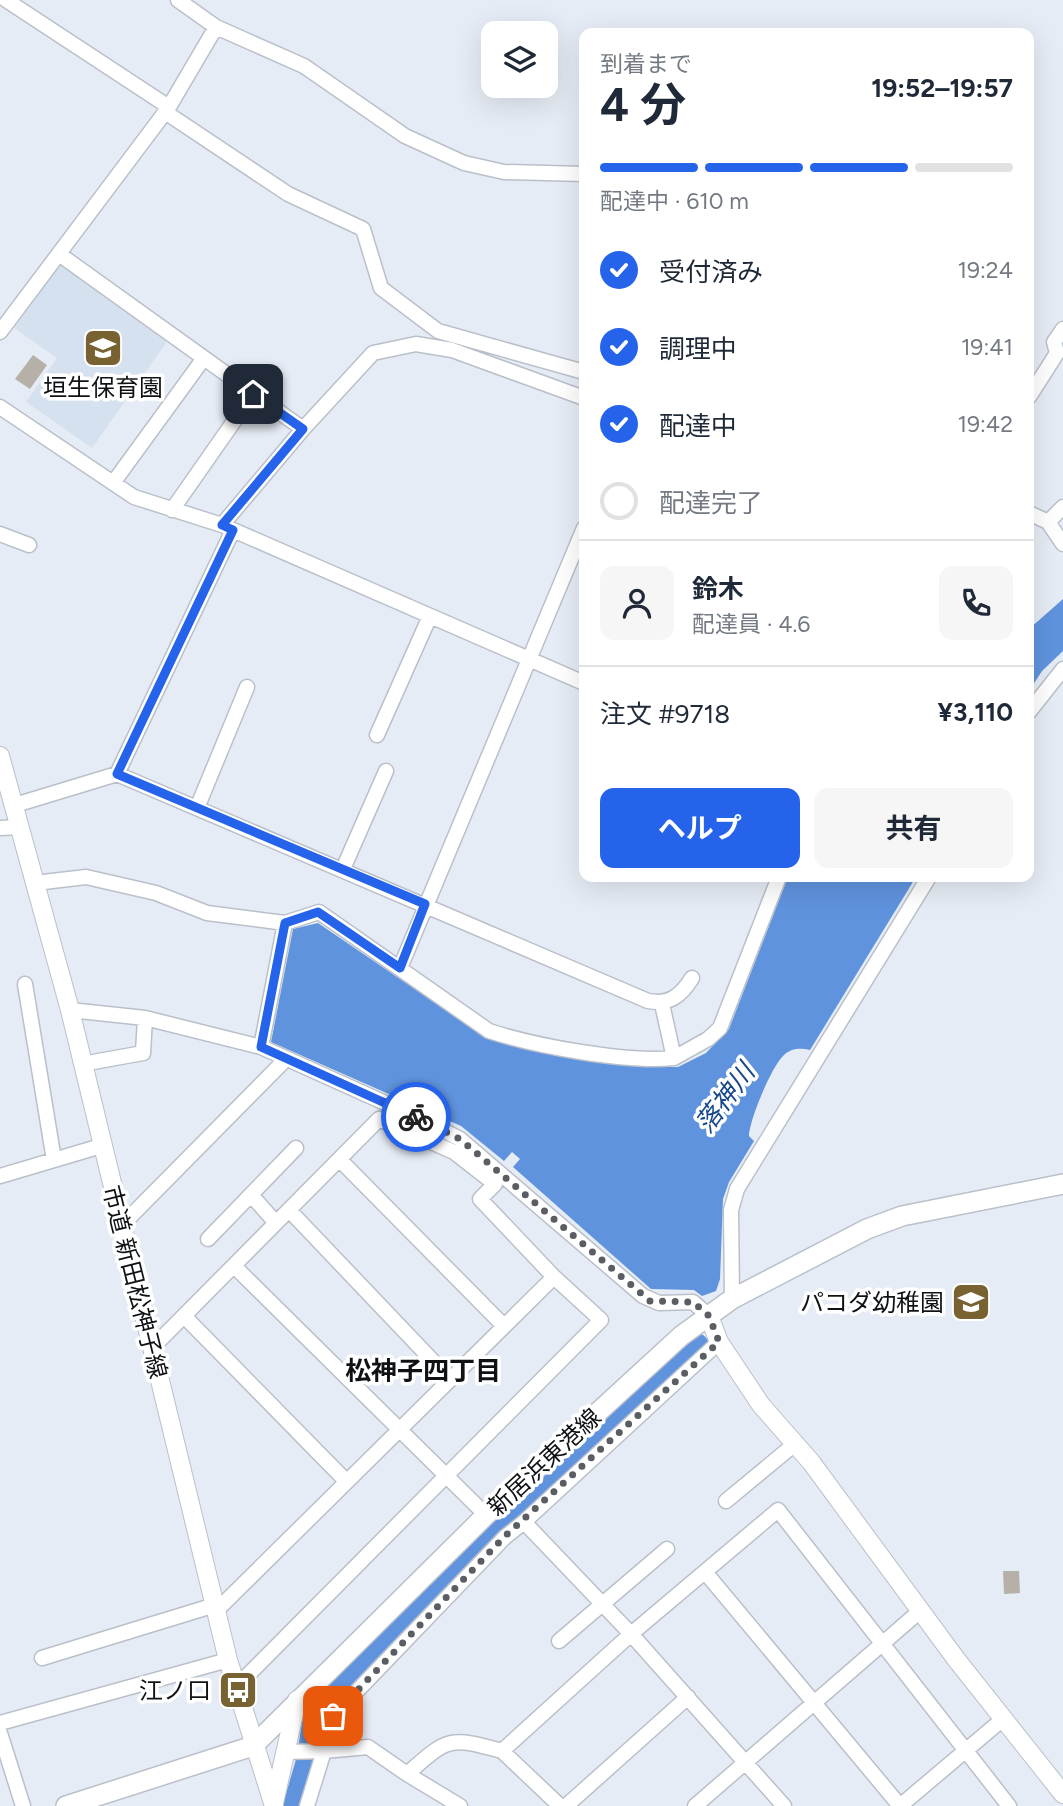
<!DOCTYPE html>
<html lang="ja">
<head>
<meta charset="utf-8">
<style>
	:root { --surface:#fff; --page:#f6f6f7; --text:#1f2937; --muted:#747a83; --line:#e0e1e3; --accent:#2563eb }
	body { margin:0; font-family:Figtree,"Noto Sans JP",sans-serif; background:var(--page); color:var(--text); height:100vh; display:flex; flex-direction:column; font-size:26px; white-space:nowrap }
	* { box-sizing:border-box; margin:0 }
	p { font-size:23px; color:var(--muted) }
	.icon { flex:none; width:38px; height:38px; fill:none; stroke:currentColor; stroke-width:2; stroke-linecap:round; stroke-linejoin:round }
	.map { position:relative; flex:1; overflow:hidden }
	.sheet { position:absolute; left:579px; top:28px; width:455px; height:854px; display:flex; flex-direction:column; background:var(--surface); border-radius:14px; box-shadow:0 7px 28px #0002 }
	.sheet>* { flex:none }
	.controls { position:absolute; left:481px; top:21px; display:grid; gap:14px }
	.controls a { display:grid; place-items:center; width:77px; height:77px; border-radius:14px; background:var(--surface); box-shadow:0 7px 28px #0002; font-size:35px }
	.pin { position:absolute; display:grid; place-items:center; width:60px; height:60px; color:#fff; margin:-30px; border-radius:14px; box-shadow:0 4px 10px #0006 }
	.courier { position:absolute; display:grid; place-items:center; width:70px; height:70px; margin:-35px; border:5px solid #2563eb; border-radius:50%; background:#fff; color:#222; box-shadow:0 2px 9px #0007 }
	.summary em { font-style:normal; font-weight:700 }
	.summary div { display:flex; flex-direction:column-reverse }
	.summary { display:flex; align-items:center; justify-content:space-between; height:119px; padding:0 21px }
	h1 { font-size:46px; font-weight:700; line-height:52px }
	.bar { display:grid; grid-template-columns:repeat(4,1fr); gap:10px 7px; align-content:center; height:84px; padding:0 21px }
	.bar i { height:9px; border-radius:5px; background:var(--line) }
	.bar .active { background:var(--accent) }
	.bar p { grid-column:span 4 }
	.line { display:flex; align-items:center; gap:18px; padding:0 21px; border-top:2px solid var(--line) }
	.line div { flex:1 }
	.round { display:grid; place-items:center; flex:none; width:74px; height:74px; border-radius:14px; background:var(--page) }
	ol { padding:0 21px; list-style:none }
	li { display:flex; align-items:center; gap:21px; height:77px }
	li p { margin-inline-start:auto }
	li .icon { padding:7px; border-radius:50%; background:var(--accent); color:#fff; stroke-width:4 }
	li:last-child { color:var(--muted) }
	li i { width:38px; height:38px; border:4px solid var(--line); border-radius:50% }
	.cta { display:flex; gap:14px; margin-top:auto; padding:14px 21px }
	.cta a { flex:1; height:80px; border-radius:14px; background:var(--accent); color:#fff; font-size:28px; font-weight:700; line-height:80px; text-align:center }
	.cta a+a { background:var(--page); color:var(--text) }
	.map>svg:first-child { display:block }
	.built { fill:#d6e1f0 }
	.water { fill:#6093de }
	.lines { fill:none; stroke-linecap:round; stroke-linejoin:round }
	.river { stroke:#6093de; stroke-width:26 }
	.building { fill:#b6b1a8 }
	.minor-casing { stroke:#bac0c9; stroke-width:17 }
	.tertiary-casing { stroke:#bac0c9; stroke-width:20 }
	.secondary-casing { stroke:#bac0c9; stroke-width:22 }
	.minor { stroke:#fff; stroke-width:14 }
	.tertiary { stroke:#fff; stroke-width:18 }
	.secondary { stroke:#fff; stroke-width:19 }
	.done { stroke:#5a5e63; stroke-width:7; stroke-dasharray:0 12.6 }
	.route { stroke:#2563eb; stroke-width:9 }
	.labels { text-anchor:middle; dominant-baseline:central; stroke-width:7; stroke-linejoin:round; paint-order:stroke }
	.poi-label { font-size:24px; fill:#0f1215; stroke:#fff; text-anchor:end }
	.street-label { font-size:24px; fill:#0f1215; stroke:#fff }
	.water-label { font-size:26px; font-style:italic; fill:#16488b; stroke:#fff }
	.neighbourhood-label { font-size:26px; font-weight:bold; fill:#0f1215; stroke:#fff }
</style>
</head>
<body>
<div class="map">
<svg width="1063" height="1806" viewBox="0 0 1063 1806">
	<rect width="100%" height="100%" fill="#e6ecf5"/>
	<path class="built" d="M59,263L169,339L92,448L26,402L57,358L14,328Z"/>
	<path class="water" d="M1063,599V651L1042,671L1029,691V629Z
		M788,877H916L810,1050C800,1048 792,1048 784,1055C772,1065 749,1121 749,1136L754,1141L729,1182L723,1199L720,1279L716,1291L702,1296L694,1290L651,1289L513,1167L520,1159L512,1152L504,1161L461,1126L271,1042L293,929L318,923L482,1035L540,1052L652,1067H678L706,1053L729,1029Z"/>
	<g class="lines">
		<path class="river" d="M296,1806L309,1761L317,1712L510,1514L696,1346"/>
	</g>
	<path class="building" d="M33,355L47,365L30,389L15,379Z
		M1003,1571H1019L1020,1593L1004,1594Z"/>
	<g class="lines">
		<g class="minor-casing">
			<path id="minor" d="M6,0L169,107
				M178,0L216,27
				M165,112L288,194L363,229L381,288L438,331L584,372
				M59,254L303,429
				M0,332L169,107L216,27L304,66L405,136L464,163L504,172L584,174
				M1029,397L1057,353L1054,342L1063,329
				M0,407L134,497L222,525L303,429L373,353L416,344L452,350L584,398
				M113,483L204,358
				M172,510L253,394
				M1029,513L1048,522L1063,544
				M1048,522L1063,507
				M226,527L584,683
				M233,530L117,774L648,1001C669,1005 681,996 692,978
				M0,534L29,545
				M1029,712L1063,669
				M377,735L430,616
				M15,805L117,774
				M197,808L247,687
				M0,828L21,827
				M343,869L386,771
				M35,883L86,877L156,893L207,913L285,923
				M400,968L584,528
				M25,984L54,1160
				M70,1010L145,1018L261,1047L423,1120L460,1139L643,1296L659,1303L693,1302L709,1316
				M261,1047L285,923L319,912L489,1031C535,1046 626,1063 674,1058L662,1004
				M674,1058L708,1039L720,1028L779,877
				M82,1064L143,1053L145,1018
				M339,1159L504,1326
				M0,1176L101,1146
				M251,1195L276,1223
				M289,1210L450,1379
				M121,1226L285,1060
				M208,1239L296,1148
				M234,1266L486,1515
				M732,1299L731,1210L737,1189L929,877
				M184,1316L346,1481
				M719,1342L524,1522L631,1634L778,1510L1009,1806
				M152,1348L379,1119L454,1152L495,1184L480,1199L554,1277L601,1320L236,1687
				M726,1501L796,1443
				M705,1572L900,1806
				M216,1611L554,1277
				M559,1641L667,1549
				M42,1658L215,1605
				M0,1723L228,1660
				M0,1733L23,1806
				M285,1752L324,1751L333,1716L505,1537L524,1522
				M407,1774L460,1806
				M307,1806L324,1751L368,1747L407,1774C448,1738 448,1736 502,1751
				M560,1806L502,1751L631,1634L784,1806
				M566,1806L688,1697
				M695,1806L920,1611
				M900,1806L1003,1719"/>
		</g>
		<g class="tertiary-casing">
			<path id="tertiary" d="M0,756L70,1010L228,1660L274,1806
				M709,1316L719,1342L761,1405L811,1462L956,1659L1063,1794
				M274,1803L297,1700"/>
		</g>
		<g class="secondary-casing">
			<path id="secondary" d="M66,1806L253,1746L486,1515L681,1336L732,1299L867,1229L902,1216L1063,1184"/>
		</g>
		<use href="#minor" class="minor"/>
		<use href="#tertiary" class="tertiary"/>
		<use href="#secondary" class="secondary"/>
	</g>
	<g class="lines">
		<path class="done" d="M333,1716L505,1536L719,1342L709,1316L693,1302L650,1301L460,1139L416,1117"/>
		<path class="route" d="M253,394L303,429L222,525L233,530L117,774L425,904L400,968L318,912L285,923L261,1047L416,1117"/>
	</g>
	<defs>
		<g id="school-square" transform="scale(2.0125)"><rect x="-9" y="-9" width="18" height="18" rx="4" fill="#796232" stroke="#fff"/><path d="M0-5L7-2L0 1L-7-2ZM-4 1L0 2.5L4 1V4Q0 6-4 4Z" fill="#fff"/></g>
		<g id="bus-square" transform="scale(2.0125)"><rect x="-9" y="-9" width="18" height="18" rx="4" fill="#796232" stroke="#fff"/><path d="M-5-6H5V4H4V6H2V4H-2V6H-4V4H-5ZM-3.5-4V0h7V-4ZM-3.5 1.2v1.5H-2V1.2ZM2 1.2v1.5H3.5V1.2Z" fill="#fff"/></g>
	</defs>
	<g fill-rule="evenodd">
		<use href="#school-square" x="103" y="348"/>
		<use href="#school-square" x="971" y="1302"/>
		<use href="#bus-square" x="238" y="1690"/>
	</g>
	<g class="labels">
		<g class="poi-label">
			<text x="103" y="387" text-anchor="middle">垣生保育園</text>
			<text x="944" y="1302">パコダ幼稚園</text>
			<text x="211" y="1690">江ノ口</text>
		</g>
		<g class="street-label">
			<text transform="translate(135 1282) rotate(76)">市道 新田松神子線</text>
			<text transform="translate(544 1462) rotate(-43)">新居浜東港線</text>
		</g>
		<g class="water-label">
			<text transform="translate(725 1098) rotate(-53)">落神川</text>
		</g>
		<g class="neighbourhood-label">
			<text x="423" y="1371">松神子四丁目</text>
		</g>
	</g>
</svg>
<div class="controls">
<a><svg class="icon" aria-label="layers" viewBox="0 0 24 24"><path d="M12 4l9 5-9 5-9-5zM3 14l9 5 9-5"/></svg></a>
</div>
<div class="pin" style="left:333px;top:1716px;background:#ea580c"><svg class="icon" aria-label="bag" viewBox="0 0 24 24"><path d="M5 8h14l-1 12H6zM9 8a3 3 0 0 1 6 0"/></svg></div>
<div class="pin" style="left:253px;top:394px;background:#1f2937"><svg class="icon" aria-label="home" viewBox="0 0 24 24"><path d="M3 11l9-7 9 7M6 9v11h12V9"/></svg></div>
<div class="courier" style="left:416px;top:1117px"><svg class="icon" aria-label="bike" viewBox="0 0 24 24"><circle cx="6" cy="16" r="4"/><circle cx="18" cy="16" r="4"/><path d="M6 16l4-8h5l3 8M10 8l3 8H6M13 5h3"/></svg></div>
<section class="sheet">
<div class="summary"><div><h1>4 分</h1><p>到着まで</p></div><em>19:52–19:57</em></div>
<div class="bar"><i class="active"></i><i class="active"></i><i class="active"></i><i></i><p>配達中 · 610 m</p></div>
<ol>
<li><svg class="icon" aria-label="check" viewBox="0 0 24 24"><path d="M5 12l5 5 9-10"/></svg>受付済み<p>19:24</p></li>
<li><svg class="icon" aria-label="check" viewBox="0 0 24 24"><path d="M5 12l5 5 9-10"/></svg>調理中<p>19:41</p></li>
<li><svg class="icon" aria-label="check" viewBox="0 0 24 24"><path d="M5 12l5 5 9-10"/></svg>配達中<p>19:42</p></li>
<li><i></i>配達完了</li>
</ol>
<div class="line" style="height:126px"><a class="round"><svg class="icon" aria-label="person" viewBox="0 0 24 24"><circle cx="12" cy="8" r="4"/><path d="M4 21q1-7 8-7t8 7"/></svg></a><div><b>鈴木</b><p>配達員 · 4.6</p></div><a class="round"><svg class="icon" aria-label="phone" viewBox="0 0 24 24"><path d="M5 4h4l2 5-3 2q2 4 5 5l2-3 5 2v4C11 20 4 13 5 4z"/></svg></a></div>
<div class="line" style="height:91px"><div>注文 #9718</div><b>¥3,110</b></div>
<div class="cta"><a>ヘルプ</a><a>共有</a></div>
</section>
</div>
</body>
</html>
